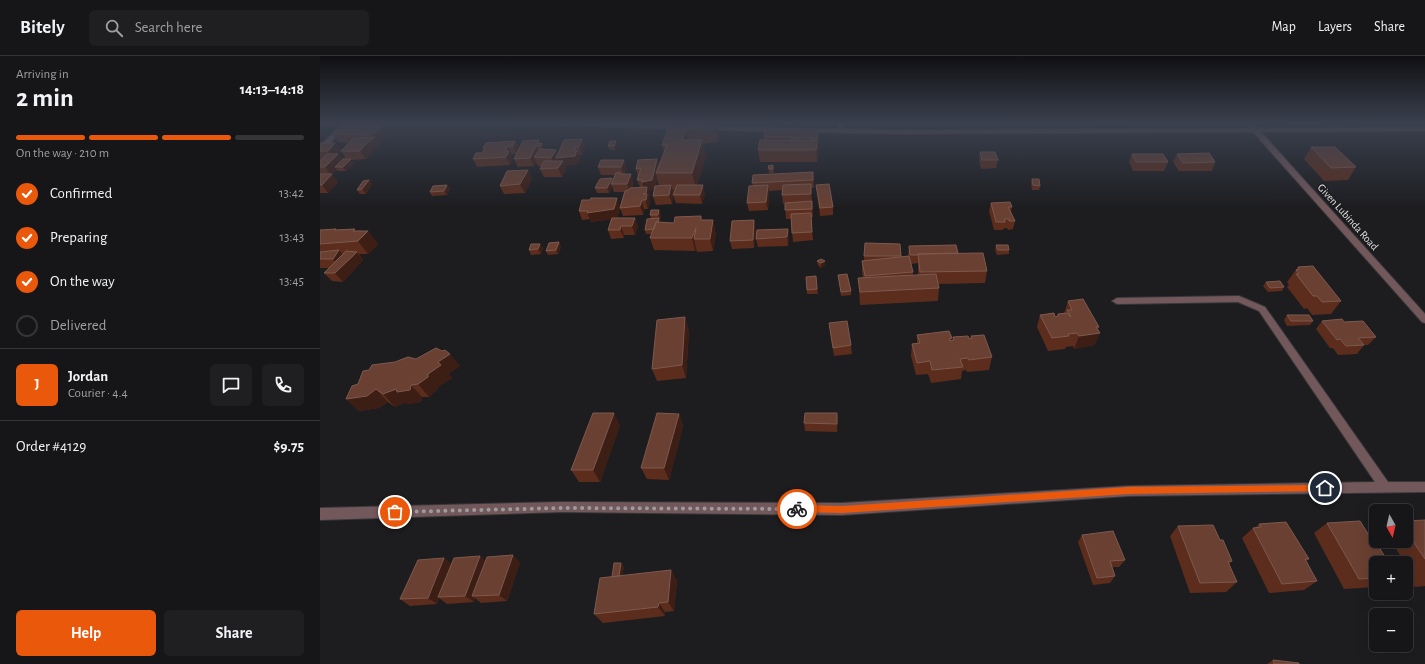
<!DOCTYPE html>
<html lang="en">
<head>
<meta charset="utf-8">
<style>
	:root { --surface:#161618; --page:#1f1f21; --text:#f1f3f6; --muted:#9e9fa2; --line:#353537; --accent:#ea580c }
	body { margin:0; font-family:"Alegreya Sans",sans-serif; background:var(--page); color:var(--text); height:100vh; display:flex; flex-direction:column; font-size:15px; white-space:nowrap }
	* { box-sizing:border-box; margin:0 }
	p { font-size:13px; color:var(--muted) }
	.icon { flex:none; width:22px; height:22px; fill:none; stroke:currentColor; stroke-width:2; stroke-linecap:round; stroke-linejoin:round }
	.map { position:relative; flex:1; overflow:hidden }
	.details { display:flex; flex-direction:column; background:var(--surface); width:320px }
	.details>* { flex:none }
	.needle { width:26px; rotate:172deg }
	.tools { position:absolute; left:1049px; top:448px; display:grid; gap:8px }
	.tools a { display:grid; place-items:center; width:44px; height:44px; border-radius:6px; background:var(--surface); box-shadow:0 4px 16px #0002,0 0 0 1px var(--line); font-size:20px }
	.pin { position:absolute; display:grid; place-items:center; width:34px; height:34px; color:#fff; margin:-17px; border:2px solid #fff; border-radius:50%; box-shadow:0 1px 4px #0007 }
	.courier { position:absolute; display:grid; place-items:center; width:40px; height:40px; margin:-20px; border:3px solid #ea580c; border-radius:50%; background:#fff; color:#222; box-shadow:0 1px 5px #0007 }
	.head em { font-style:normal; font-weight:600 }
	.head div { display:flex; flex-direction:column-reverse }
	.head { display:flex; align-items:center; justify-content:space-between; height:68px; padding:0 16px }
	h1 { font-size:26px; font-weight:600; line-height:30px }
	.bar { display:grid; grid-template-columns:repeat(4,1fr); gap:6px 4px; align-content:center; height:48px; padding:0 16px }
	.bar i { height:5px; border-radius:3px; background:var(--line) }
	.bar .current { background:var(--accent) }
	.bar p { grid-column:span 4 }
	.line { display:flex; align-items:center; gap:10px; padding:0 16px; border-top:1px solid var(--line) }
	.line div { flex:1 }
	.round { display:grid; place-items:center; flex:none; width:42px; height:42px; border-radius:6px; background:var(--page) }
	ol { padding:0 16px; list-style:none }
	li { display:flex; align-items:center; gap:12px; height:44px }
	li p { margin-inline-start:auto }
	li .icon { padding:4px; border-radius:50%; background:var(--accent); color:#fff; stroke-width:4 }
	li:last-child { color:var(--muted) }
	li i { width:22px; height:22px; border:2px solid var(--line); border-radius:50% }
	.button { display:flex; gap:8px; margin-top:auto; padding:8px 16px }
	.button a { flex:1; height:46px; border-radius:6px; background:var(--accent); color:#fff; font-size:16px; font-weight:600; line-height:46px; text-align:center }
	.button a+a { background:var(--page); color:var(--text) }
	header { display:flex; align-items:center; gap:24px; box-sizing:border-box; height:56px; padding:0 20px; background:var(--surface); border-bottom:1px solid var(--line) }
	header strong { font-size:19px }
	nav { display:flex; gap:22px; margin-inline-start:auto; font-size:14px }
	.search { width:280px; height:36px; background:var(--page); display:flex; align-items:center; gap:10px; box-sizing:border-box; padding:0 14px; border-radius:6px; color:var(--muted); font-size:15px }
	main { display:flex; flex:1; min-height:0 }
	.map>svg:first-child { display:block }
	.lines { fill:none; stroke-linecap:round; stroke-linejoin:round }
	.minor-casing { stroke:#38383b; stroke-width:2 }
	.tertiary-casing { stroke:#38383b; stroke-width:2 }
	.minor { fill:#73585b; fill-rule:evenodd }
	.tertiary { fill:#73585b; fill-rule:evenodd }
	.wall { fill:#5c2d1d; fill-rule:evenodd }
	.shaded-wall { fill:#3d1e15 }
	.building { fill:#6a4032; stroke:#7d594e }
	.route { fill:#ea580c }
	.done { stroke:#9c9c9e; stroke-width:4; stroke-dasharray:0 7.2 }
	.labels { text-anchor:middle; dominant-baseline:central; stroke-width:3; stroke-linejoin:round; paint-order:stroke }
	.street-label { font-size:11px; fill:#e0e0e2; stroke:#1d1d20 }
</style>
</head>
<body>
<header>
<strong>Bitely</strong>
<div class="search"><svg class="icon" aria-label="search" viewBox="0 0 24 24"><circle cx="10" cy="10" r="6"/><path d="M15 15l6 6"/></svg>Search here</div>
<nav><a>Map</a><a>Layers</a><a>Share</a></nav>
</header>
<main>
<section class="details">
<div class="head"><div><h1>2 min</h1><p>Arriving in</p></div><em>14:13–14:18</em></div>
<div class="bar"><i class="current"></i><i class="current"></i><i class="current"></i><i></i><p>On the way · 210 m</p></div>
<ol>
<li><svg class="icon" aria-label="check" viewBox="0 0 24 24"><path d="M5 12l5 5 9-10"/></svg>Confirmed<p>13:42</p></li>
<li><svg class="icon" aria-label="check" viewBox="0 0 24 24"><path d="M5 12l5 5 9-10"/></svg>Preparing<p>13:43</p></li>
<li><svg class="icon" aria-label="check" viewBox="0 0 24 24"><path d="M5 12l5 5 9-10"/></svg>On the way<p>13:45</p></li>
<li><i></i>Delivered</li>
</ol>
<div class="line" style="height:72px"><b class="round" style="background:var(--accent);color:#fff">J</b><div><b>Jordan</b><p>Courier · 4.4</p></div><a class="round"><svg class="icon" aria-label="chat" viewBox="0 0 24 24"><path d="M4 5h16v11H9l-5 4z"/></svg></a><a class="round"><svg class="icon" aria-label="phone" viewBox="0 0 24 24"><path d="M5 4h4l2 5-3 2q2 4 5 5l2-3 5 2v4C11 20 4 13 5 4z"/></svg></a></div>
<div class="line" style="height:52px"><div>Order #4129</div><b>$9.75</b></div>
<div class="button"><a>Help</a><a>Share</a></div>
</section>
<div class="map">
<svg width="1105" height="608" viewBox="0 0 1105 608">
	<rect width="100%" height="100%" fill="#1d1d20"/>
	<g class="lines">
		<g class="minor-casing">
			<path id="minor" d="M23,67H30L2,95L0,96V90Z
				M518,67H524L523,76L518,75Z
				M1105,71V75L935,76L932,74L935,72Z
				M919,240L945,251L1068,426H1105V436L809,440L522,459L241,456L0,464V452L241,446L522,447L809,430L1055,426L939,255L918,246L797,248L792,245L797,242Z"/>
		</g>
		<g class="tertiary-casing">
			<path id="tertiary" d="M237,67L361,69L364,71L361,73L240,69Z
				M926,67H933L1105,258V267L1102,266L933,76L581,78L385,74L382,72L385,70L581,74L930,72Z"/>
		</g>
		<use href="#minor" class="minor"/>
		<use href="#tertiary" class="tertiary"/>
	</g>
	<path class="wall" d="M350,67H396L399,82L398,86L383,88L386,100L377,129L385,138L382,148L356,147L353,139L352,148L336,149L333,140L335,132L328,134L330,139L329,143L330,146L328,153H324L323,159L303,160L300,152L297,162L318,170L315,179H304V182L291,183L288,174L291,163L271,166L270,163L262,164L259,155L300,151L304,136H294L292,130L289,137H277L275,132L293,124L295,119H281L278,111L281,104L307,113L304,118L314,127L312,132L320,131L317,124L318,121L316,113L339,110L344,96L342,89ZM337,122L339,130H335L337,124ZM353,134H355L353,139L354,137Z
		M498,74L499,86L497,106H440L438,94L444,84V81Z
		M13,78H68L59,87L60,89L51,96L52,97L46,103L31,104L34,107L26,115H18L17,114L12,118L18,126L8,137H0V105L1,104H0V88L15,87L21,95L18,98L22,103H26L21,95L30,87L18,86Z
		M262,83L265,91L262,99H259L260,102L258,108L245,110L246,113L242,121H224L220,113L222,110H218L216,106L214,110L198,111L194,103L196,98H192L191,100L193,103L190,109L157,111L153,103L162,97L164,93L163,92L195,85L199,93L220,87L224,93L236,94L238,98Z
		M297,89L295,94H290L288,90Z
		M991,91L1036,111L1028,124L1004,125L984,103Z
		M660,96L678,104L676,112L661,113L659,104Z
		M812,98L848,106L844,115H813L809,106Z
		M857,98L895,106L892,115H859L853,106Z
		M453,109L454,117H449L448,110Z
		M493,116L494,132H491L493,161H491L493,184L473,186L471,163H466L465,147L463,148L462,139L463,134L449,135V137L448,154L429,155L427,147L433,130L432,127Z
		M212,122L205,137L184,138L180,130Z
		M712,123L720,130L719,134H712L711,127Z
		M49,124L52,128L46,138H40L37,134Z
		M127,129L130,133L127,139L112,140L110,136Z
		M496,129L513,151V159L500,160L497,137Z
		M671,147L692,151L691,155L695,165L693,173L688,174L687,172H684L683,174H674L669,155Z
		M341,158L340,163H339L340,166L354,167L382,164L396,177L393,195L377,196L376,193L375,195L334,194L330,182L332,178H326L325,174L331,163L330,159Z
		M436,173L434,192L412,193L410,185Z
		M0,174L48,175L58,188L48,198H39L43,204L23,226L12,225L4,217L9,212H0Z
		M469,181L468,190L438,191L436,183Z
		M239,186L241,191L238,198L228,199L226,195Z
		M545,187L580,188L581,201L588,200L589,190L638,197L667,215L665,227L618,228L619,232L618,245L540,249L538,222H543L542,217V205L544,204ZM598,207V219H593V216L591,208Z
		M676,189L689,194V198L677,199L675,194Z
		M223,192L221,198L211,199L209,194Z
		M497,205L505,209L501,212L498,209Z
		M978,211L1021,245L1011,258L992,259L987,252L984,253L967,231L969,229L967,226Z
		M518,219L531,235V239L521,240Z
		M496,220L498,238H487L486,221Z
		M946,226L964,231L962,235L948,236L943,230Z
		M748,245L779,271L778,273L780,277L774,289L754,293L753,290L746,291L745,293L728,295L717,271L720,259L735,261L737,260L738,258H744Z
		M967,259L993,265L990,269L967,270L964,264Z
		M1002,265L1024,266L1056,281L1048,289H1044L1037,298L1018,299L1013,292H1010L996,273Z
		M509,267L531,289L532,298L514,300Z
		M369,274L366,322L337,325L332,313Z
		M597,279L632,282L631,285H632L633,281L649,283H650L651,280L672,301L669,314L647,316L646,314L642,315L641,323L611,327L608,318L596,319L591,300L592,288L597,287Z
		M96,303L140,310L128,318L132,322L119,330L118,333L109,341H102L101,346L88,348L86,346L75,351L68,346L59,352L39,355L26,343L38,328Z
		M359,358L363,370L349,424L327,423L321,412Z
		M518,365L517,376L485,375L484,367Z
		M300,369L280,426H259L251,414Z
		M1105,464V530L1095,531L1088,520L1092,517L1086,509V507H1085L1071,485H1086V465Z
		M1007,467L1050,481L1065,501L1056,507V531L1024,533L994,477Z
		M939,468L989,503L986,505L997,525L984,534L949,537L922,482L933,472H935Z
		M858,470L900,484L912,505L909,508L917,526L906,536L870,537L850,480Z
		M762,479L805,504L799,511H792L795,520L790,527L773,529L758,486Z
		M160,500L165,505L200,506L187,545L161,547L155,542L154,546L127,548L119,542L117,548L90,550L80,543L124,502L131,508Z
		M304,510L302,520L357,524L354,555L345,556V560L283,567L274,558L292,521Z
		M953,604L979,608H947Z"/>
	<path class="shaded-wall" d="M396,67L399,82L398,86L395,71Z
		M63,70L68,78L59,87L60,89L51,96L52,97L46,103L40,95L45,89L54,82L52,79Z
		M366,73L370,89L362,84Z
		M498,74L499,86L498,95L497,83Z
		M262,83L265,91L262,99L259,91Z
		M219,84L221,89L222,87L226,96L224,98L221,90L217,88Z
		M382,84L386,100L376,133L372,117Z
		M195,85L199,93L197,98L193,90Z
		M296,85L297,89L295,94L294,90Z
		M497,85L498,98L497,106L496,94Z
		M15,87L21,95L18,98L24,106L15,111L17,114L12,118L18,126L8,137L2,129L11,119L5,111L13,103L8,95Z
		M188,90L192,98L191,100L193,103L190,109L186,101L185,95Z
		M216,90L220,99L214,101L216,106L214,110L210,102Z
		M256,91L260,102L258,108L245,110L246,113L242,121L238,112L235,110L231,102L236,94L239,101L255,94Z
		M31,103L34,107L26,115L23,111Z
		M337,103L339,112L336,117L337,122L335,132L328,134L330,139L329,143L330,146L328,153L323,138L325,134L322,126Z
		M304,104L307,113L304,119L301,111Z
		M208,114L212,122L205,137L200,128Z
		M311,118L314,127L310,136L307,128Z
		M292,122L294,127L291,128L292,130L289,137L287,132Z
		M49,124L52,128L46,138L42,133Z
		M127,129L130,133L127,139L124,135Z
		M351,129L354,137L352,148L349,139Z
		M383,129L385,138L382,148L380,139Z
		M448,129L449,137L448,154L446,146Z
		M297,142L300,151L297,162L271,166L267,157Z
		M322,144L324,153L323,159L320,150Z
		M339,154L341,158L340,163L338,159Z
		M315,162L318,170L315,179L312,170Z
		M393,164L396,177L393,195L390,183Z
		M434,164L436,173L434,192L433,184Z
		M301,170L304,179V182L300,174Z
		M376,172L374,183L376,193L375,195L372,182Z
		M35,173L42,182L48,175L58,188L48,198L38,185L33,175Z
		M468,173L469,181L468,190L467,181Z
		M239,186L241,191L238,198L236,194Z
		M220,188L223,192L221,198L218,193Z
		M19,194L26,203L20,211L13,203Z
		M37,196L43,204L23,226L15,217Z
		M505,205V209L501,212V207Z
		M365,261L369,274L366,322L362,309Z
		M780,277L774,289L754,293L759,280Z
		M130,298L140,310L128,318L132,322L119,330L118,333L109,341L98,328L118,306Z
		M91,329L102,341L101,346L88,348L86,346L75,351L63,338Z
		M56,333L68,346L59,352L39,355L26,343Z
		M294,357L300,369L280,426L273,414Z
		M517,357L518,365L517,376Z
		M359,358L363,370L349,424L344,412Z
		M193,499L200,506L187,545L179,539Z
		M160,500L168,507L152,540L155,542L154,546L145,540Z
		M124,502L133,509L118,541L119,542L117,548L108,542Z
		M301,507L304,510L301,526L299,523Z
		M351,514L357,524L354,555L348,546Z
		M339,547L345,556V560L338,551Z"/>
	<path class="building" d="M350,67H396L395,71L366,73L362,84H382L372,117H336L347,89H342Z
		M24,69L63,70L52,79L13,78Z
		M445,74H498L497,83H490V81L471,83L472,81H444Z
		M55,81L45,89L46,88L40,95H21L34,82Z
		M262,83L259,91H256L255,94H257L255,100L236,102L244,84Z
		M219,84L217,88L222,87L221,90H216L210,102L194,103L203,85Z
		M440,84H450L449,85L478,84L497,85L496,94H438Z
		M195,85L193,90H188L185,95H189L186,101L153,103L156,97H162L165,92H163L166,87Z
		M290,85H296L294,90H288Z
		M1,87H15L8,95H0V88Z
		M991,91H1015L1036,111L1011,112Z
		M220,93L236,94L231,102L214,101Z
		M660,96H675L678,104H662Z
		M889,97L895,106L863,107L857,98Z
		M7,98H18L5,111H0V105Z
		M812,98H843L848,106H816Z
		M23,103H31L23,111H15Z
		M337,103L332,124L322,126V124H317L321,112L316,113L318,104Z
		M281,104H304L301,111H278Z
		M224,105H243L238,112L220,113Z
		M453,109V113H449L448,110Z
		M208,114L200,128L180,130L187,115Z
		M300,116V118H311L307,128H291L296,117Z
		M493,116V124L432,127L433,119Z
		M0,118H12L2,129H0Z
		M292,122L287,132H275L280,123Z
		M712,123H719L720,130L713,129Z
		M49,124L42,133L37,134L43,125Z
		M491,128V138L462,139L463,129Z
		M509,128L513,151L500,152L496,129Z
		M127,129L124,135L110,136L113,130Z
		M351,129L349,139L333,140L335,130Z
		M357,129H383L380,139H353Z
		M448,129L446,146L427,147L429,130Z
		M327,131L326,137L323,138H327L326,144H322L320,150L300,152L305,135L309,134L310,132Z
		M271,142H297L294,153L267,157L268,155H259L262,144H270Z
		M492,145V153L465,154V147Z
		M690,146L692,151H688L695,165H689V163H684L685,166H676L671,147Z
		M331,154H339L338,159H330Z
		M491,157L492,176L472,177L471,158Z
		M381,160V164H393L390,183H374L376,172L372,182H330L336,166L354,167L355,161Z
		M292,162H315L312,170H301L300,174H288Z
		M339,162L338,166H336L334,173L325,174L327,163Z
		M434,164L433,184L410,185L412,165Z
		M16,173L14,174L35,173L33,175H48L38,185L0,188V174Z
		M468,173L467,181L436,183L437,174Z
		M239,186L236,194L226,195L229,187Z
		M545,187L580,188L581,200H544Z
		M211,188H220L218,193L209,194Z
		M636,189L638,197L598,198V199H590L589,190Z
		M676,189H688L689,194H678Z
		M19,194L13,203H0V196Z
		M26,195L37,196L15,217H4Z
		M663,197L667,215L600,216L598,198Z
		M589,200L593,216L545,220L542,205Z
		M501,203L505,205L501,207L497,205Z
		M993,210L1021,245L1002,246L997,240H993L976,218H979L976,214L979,213L978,211Z
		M527,218L531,235L521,236L518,219Z
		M616,218L619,232L540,236L538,222Z
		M496,220L497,233L487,234L486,221Z
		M960,225L964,231L950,232L946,226Z
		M763,243L779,271H776L780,277L759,280L757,277L748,278L749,280L732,282L720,259L734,257L735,261L738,260V258L747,257L751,261L747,254H752L748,245Z
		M967,259H989L993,265H971Z
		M365,261L362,309L332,313L337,264Z
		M1022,263L1024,266L1043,265L1056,281L1038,282L1044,289L1026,290L1020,283L1017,284L1002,265Z
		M527,265L531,289L513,292L509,267Z
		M629,275L632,282L629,283L630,285L634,284L633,281L648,280L649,283L652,282L651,280L664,279L672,301L649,304L648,302L640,303L643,311L612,314L610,305L597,307L592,288L600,287L597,279Z
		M116,292L122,295L125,294L130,298L118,306L121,309L108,318V321L98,328L91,329L90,334L77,336L76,333L63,338L56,333L47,340L26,343L32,330L38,328L43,315L49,314L52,309L75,306L88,301L96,303Z
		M273,357H294L273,414H251Z
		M337,357L359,358L344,412H321Z
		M485,357H517V368L484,367Z
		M1105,464V503L1086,475V465Z
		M1040,465L1050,481H1053L1065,501H1061L1064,507H1056V522L1039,523L1007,467Z
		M966,466L989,503H985L997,525L962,528L933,472L941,471L939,468Z
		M893,469L900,484H903L912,505L908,506L917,526L880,527L858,470Z
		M793,475L805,504L790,505L795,520L777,522L762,479Z
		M193,499L179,539L152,540L167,501Z
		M160,500L145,540L118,541L134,502Z
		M124,502L108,542L80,543L98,504Z
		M294,507H301L299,520L292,521Z
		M351,514L348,546L339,547L338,551L274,558L280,522Z
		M953,604L979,607V608H954Z"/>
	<linearGradient id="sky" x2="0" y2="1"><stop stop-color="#101012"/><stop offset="0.44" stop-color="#3a404e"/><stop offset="1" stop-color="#3a404e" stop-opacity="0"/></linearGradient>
	<rect width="1105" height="152" fill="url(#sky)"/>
	<path class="route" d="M1005,429L1009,432L1005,435L808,438L522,457L477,456L473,453L477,449L522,450L808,431Z"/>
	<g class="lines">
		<path class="done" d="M75,456L241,452L477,453"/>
	</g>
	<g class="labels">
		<g class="street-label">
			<text transform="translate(1028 161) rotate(48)">Given Lubinda Road</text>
		</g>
	</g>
</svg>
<div class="tools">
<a><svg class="needle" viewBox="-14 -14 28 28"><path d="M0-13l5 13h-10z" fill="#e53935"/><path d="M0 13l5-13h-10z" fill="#9e9fa2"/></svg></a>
<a>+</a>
<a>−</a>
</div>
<div class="pin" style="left:75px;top:456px;background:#ea580c"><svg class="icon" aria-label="bag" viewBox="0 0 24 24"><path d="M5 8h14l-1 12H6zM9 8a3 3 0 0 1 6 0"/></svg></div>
<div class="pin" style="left:1005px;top:432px;background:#1f2937"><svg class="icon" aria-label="home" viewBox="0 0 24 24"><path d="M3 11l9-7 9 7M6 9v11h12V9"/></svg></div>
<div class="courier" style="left:477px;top:453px"><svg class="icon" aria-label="bike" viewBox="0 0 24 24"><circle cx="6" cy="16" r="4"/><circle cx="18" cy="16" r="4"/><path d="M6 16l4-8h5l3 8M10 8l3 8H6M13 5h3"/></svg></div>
</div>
</main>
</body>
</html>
